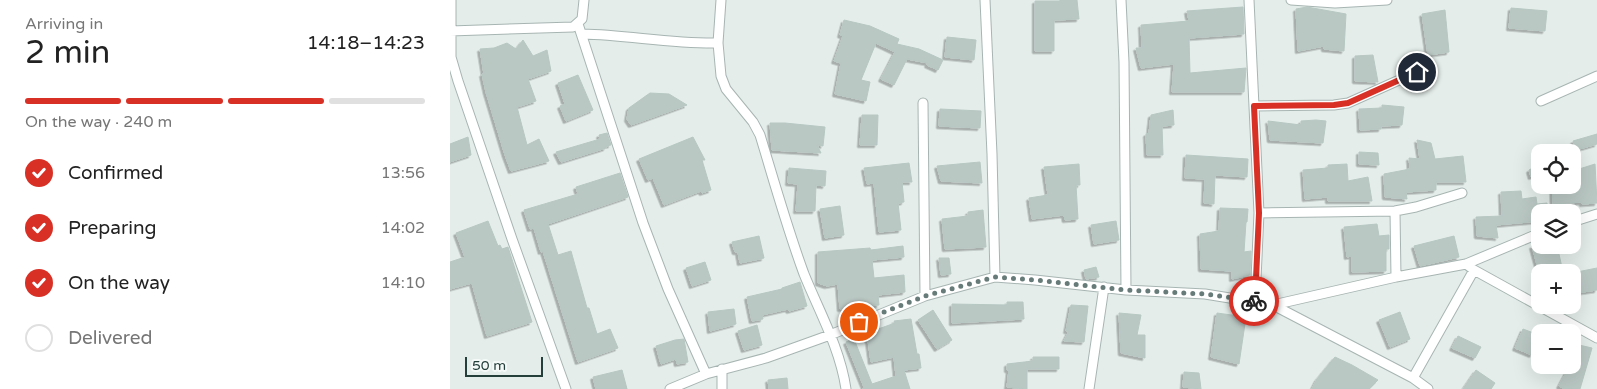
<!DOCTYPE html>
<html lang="en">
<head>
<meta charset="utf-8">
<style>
	:root { --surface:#fff; --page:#f6f6f6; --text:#222; --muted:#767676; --line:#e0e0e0; --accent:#d93025 }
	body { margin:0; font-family:"Varela Round",sans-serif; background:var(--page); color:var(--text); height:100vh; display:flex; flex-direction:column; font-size:19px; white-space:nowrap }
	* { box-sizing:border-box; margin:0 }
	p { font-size:16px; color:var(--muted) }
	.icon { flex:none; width:28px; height:28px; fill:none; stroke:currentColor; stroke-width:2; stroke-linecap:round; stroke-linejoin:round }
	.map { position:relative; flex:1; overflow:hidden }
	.drawer { display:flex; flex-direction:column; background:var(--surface); width:450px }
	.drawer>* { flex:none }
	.buttons { position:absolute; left:1081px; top:144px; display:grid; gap:10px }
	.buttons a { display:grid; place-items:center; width:50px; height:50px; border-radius:10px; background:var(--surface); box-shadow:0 5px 20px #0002; font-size:25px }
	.scale { position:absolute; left:15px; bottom:12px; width:78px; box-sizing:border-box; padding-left:5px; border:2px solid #243f3a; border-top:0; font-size:14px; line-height:18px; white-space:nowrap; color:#243f3a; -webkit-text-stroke:4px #f5faf8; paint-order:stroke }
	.pin { position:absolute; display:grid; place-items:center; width:42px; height:42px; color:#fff; margin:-21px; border:2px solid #fff; border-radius:50%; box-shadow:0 1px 5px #0007 }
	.courier { position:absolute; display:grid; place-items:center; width:50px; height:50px; margin:-25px; border:4px solid #d93025; border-radius:50%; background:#fff; color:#222; box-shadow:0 1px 6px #0007 }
	.summary em { font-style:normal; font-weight:600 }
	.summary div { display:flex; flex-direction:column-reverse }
	.summary { display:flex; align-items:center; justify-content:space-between; height:85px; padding:0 25px }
	h1 { font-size:32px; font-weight:600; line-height:38px }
	.bar { display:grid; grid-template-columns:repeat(4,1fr); gap:8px 5px; align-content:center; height:60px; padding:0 25px }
	.bar i { height:6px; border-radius:4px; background:var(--line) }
	.bar .selected { background:var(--accent) }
	.bar p { grid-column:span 4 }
	ol { padding:0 25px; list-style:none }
	li { display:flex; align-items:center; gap:15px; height:55px }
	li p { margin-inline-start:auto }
	li .icon { padding:5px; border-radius:50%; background:var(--accent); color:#fff; stroke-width:4 }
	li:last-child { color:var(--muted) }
	li i { width:28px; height:28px; border:2px solid var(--line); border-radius:50% }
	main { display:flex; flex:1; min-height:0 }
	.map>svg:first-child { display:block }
	.building { fill:#bac8c4; stroke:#b7c7c2; filter:url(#shadow) }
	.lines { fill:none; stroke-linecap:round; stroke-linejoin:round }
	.minor-casing { stroke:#a7b5b2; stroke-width:11 }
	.minor { stroke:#fff; stroke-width:9 }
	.done { stroke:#677c78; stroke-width:5; stroke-dasharray:0 9 }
	.route { stroke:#d93025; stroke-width:6 }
</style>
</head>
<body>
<main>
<section class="drawer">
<div class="summary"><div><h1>2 min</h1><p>Arriving in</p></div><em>14:18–14:23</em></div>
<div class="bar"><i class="selected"></i><i class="selected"></i><i class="selected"></i><i></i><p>On the way · 240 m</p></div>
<ol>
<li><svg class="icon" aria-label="check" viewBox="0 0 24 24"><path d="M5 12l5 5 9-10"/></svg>Confirmed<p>13:56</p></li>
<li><svg class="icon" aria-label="check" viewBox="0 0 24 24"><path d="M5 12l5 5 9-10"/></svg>Preparing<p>14:02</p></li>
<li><svg class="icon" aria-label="check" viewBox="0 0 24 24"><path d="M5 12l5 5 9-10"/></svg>On the way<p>14:10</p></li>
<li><i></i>Delivered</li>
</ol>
</section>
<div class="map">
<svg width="1147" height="389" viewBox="0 0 1147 389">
	<defs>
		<filter id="shadow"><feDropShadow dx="-2.5" dy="2.5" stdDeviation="0" flood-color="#0004"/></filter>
	</defs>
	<rect width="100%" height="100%" fill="#e4edea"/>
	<path class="building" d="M610,0H627L629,19L604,20V51H585V1H610Z
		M793,7L794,34L739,38L740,73L796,68L794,92H722L724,64L691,68L686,48H692L691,25L739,21L737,11Z
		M857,7L896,14L894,51L874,49V46L848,51L846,9Z
		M1061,8L1097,11L1095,31L1059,28Z
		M995,10L999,52L978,55L972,14Z
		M394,20L420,26L449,39L447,44L469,49L493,60L488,70L477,65L478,63L457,59L444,85L431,79L445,52L426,43L411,80L420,82L416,101L385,94L391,63L384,61L393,36L390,35Z
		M497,37L526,40L524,60L495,57Z
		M73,40L83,56L97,50L101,71L78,79L86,101L67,107L77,145L89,139L99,161L61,171L55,155L36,92L32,74H34L30,49L44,48L57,43L66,49Z
		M923,55L928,82L905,81V56Z
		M128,75L143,110L116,121L110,106L115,104L108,83Z
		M200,93L219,94L237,105L181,125L177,119L179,108Z
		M932,105L954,107L952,125L931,126V129L910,130L909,109L932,108Z
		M490,109L531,111L530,128L489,126Z
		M723,110L724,125L712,126L713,155H697L696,134L699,133L701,115Z
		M412,115H428L427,145H410Z
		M866,120L876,121L873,143L820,140L818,121L851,125V121Z
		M320,123H335L375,127L373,146L367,145L371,153L322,150Z
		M157,133L161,145L156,146V148L111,162L106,152L150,139L149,135Z
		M1147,134V144L1126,150L1123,141Z
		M18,137L21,155L0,162V144Z
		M243,137L255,160H252L261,190L252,193L251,191L214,205L203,178L198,180L189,159Z
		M967,140L981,143L985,159L1013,156L1016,182H986V190L956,192L957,199L935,197L934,174L960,169L959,158L970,159Z
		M909,152L928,153L929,165L909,164Z
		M736,155L798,159L797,177L765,175L764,204L754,203L755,179L735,178Z
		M530,162L532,183L491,181L487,166Z
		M459,163L462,182H452L454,202L448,203L451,230L429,232L424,183L417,184L414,168Z
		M629,164L630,185H626L628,219L615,220L614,215L582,219L579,198L598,195L594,167Z
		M897,164L898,181L918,177L922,201H878V197L855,199L853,170L878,168V165Z
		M1090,164V174L1081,177L1079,170Z
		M1145,164L1147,203L1132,204V202L1103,204L1102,185H1129L1126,170Z
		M339,168L376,171L375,186L366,185L365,211H346L348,184L338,183Z
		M170,173L178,197L98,224L108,255L121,251L137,308H139L147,334L160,329L168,348L128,362L93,251L91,252L84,228L80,229L74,210L128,194L126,187Z
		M1071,191L1072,199L1086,197L1087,204L1097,203V212H1090L1089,221L1046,225L1048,238L1027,236L1026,217L1052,216L1051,192Z
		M390,206L394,235L375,238L370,209Z
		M770,208L798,209L797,222H796L794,252L801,251L800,275L782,279V271L751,269L750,234L769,231Z
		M533,210L536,247L495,249L492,219L518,216V212Z
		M38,221L48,246L50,245L52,249L58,247L82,322L37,336L22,283L0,289V262L15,257L6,233Z
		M666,221L669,240L644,244L641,225Z
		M927,224L929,236L939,235V249H936V271L902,272V256L897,257L894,227Z
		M309,236L314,258L290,263L288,252H285L282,242Z
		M1004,236L1009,257L970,266L964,246Z
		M1090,245H1107L1113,272H1089L1082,246Z
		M453,246L454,257L422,260L424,278L454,275L455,292L428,295L429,305L390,309L388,284L377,286L368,283V252L420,248L421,250Z
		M489,258H499L501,274L491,275Z
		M255,262L261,280L242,286L236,268Z
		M646,267L649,277L636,279L634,270Z
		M1147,268V290L1126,293L1122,273Z
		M350,282L357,306L339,311L338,309L312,315L313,319L302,321L297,297L332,289V288Z
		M557,302H573L574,319L502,323V304L557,305Z
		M621,305L638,306L634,342L614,341L619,331H616Z
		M284,309L286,324L260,331L258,312Z
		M483,310L502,340L487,349L468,320Z
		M950,312L960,339L940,347L929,320Z
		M669,313L691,315L687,335H695V358L671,353Z
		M767,313L796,317L789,364L761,357Z
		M461,319L467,354H469L471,368L454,370L460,389H413L414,387L396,342L404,339L422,384L446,376L444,357L421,362L417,333L445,323L444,321Z
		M307,325L312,345L294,350L288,331Z
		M1073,329L1089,335L1082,355L1065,348Z
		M1008,336L1031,347L1025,358L1002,348Z
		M234,339L238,362L227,364L226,359L211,364L206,346L225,340Z
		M1125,344L1142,348L1130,389H1115L1109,386L1120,365H1122V354Z
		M583,357H609V369H577V389L557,387L559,370H557V364L583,361Z
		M885,357L902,365L928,380L919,389H862L867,379Z
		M172,370L177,389H146L143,377Z
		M1026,370L1045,383L1041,389H1013Z
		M734,372L749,373L751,389L733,387Z
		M337,378L338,389H319L318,380Z"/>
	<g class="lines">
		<g class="minor-casing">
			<path id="minor" d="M1,0V57L8,81L62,239L116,389
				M271,0L268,43L271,76L276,89L303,122L310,135C324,181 337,228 354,274C369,311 390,348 396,389
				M535,0L542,154L545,277
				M671,0L674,62L676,290
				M799,0L809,213L805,301
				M841,0L885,3L937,0
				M128,24L193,223L218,289L256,374
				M0,31L123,27L132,19L134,0
				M133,34C178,35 222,44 268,43
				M1091,101L1147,76
				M473,103L475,296
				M805,106L884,105L898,103L967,72
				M945,211L946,277
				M809,213L945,211L966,207L1012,193
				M1122,222L1147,214
				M1016,264L1024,270L1147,338
				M823,305L946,277L1016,264L1090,233
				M272,369V389
				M963,378L1024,270
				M220,389L256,374L316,358L380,335L475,296L545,277L585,280L676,290L755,294L823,305L963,378L978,389
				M639,389L654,287"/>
		</g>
		<use href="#minor" class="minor"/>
	</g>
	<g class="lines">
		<path class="done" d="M409,322L475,296L545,277L585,280L676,290L755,294L804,301"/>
		<path class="route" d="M804,301H805L809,213L804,106L884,105L898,103L967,72"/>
	</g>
</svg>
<div class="buttons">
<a><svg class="icon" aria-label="locate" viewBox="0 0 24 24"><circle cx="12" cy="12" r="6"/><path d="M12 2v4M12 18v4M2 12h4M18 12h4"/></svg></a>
<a><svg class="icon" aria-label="layers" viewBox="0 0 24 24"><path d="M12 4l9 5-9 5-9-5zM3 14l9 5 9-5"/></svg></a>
<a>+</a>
<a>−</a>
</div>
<div class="scale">50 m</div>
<div class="pin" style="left:409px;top:322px;background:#ea580c"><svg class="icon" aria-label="bag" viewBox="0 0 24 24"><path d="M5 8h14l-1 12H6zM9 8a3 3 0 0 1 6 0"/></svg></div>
<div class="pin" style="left:967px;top:72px;background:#1f2937"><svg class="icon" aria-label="home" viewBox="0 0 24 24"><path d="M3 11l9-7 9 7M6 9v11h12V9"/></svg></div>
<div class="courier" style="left:804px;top:301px"><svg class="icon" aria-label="bike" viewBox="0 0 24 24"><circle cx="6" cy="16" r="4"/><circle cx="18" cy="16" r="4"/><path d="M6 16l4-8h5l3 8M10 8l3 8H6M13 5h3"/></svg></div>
</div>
</main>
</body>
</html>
